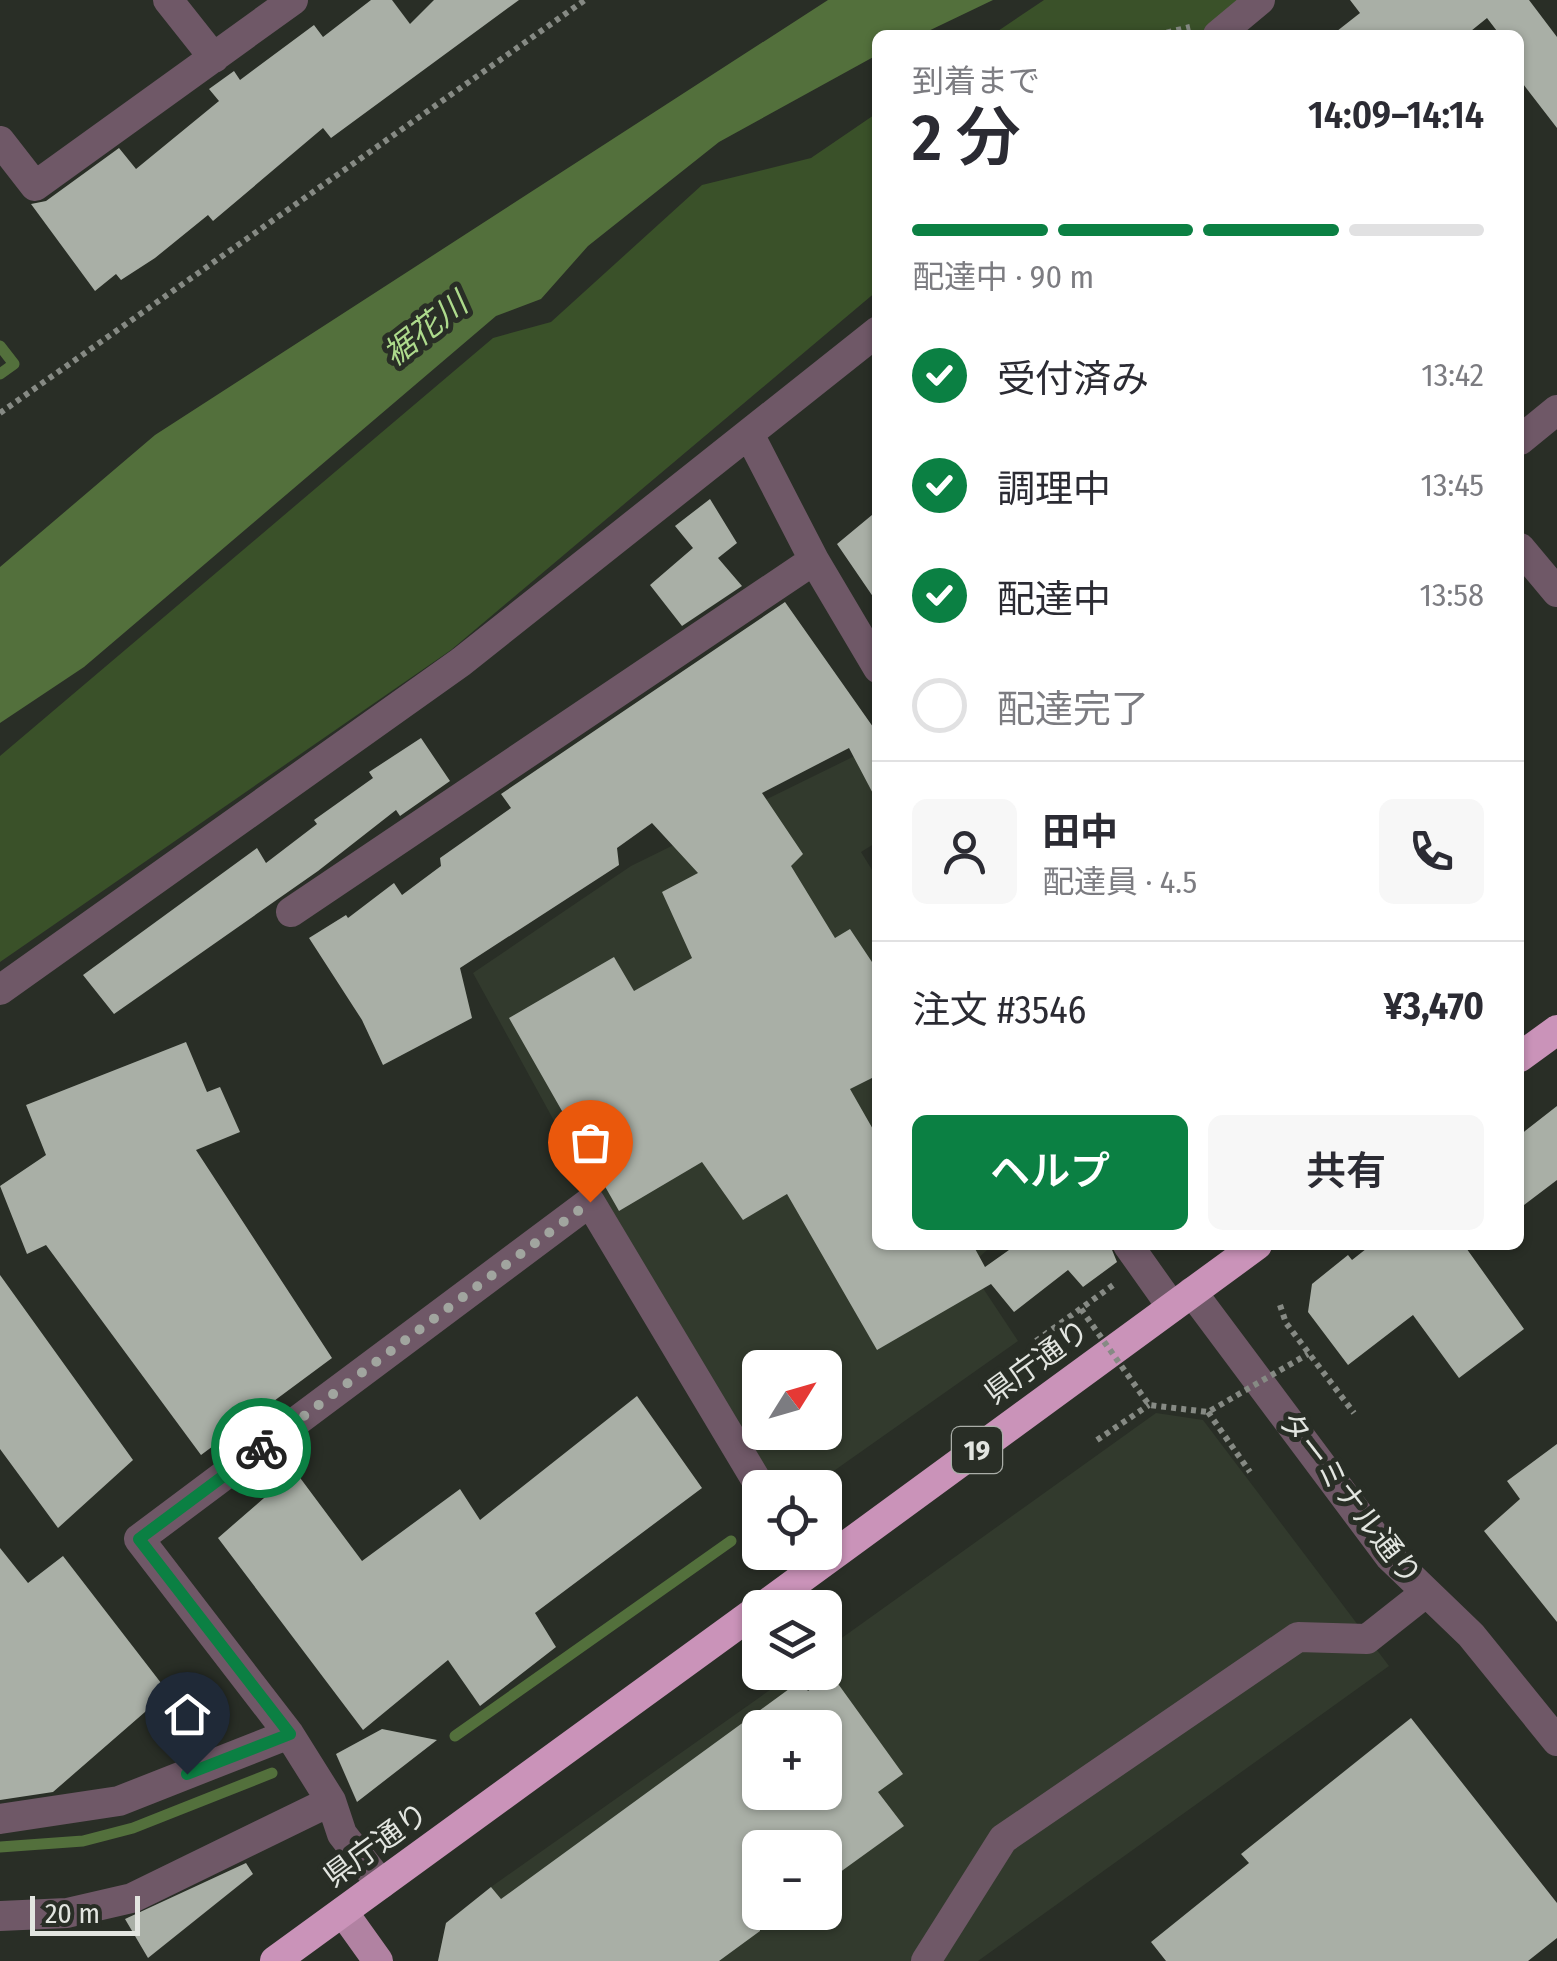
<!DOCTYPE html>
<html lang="ja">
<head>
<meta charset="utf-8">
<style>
	:root { --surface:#fff; --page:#f7f7f7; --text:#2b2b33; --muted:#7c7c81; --line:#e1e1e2; --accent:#0b8043 }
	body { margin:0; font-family:"Fira Sans Condensed","Noto Sans JP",sans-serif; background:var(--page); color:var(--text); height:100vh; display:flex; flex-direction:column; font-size:38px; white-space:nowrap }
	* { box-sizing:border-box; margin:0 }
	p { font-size:32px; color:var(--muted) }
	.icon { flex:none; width:55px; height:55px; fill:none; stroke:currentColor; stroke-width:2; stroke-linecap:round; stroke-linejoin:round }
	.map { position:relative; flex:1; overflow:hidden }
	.side { position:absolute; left:872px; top:30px; width:652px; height:1220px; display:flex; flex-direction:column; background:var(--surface); border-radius:15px; box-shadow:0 2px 8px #0004 }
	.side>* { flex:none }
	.needle { width:65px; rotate:53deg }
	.buttons { position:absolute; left:742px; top:1350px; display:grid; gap:20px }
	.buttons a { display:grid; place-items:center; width:100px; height:100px; border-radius:15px; background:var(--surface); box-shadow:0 2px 8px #0004; font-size:50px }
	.scale { position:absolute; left:30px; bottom:25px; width:110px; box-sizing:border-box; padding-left:10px; border:5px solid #e2e5e0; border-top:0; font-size:28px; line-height:35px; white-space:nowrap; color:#e2e5e0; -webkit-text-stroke:8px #292e26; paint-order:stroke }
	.pin { position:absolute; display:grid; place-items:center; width:85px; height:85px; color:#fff; margin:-102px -42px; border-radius:50% 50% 50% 0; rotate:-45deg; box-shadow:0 0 10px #0007 }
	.pin .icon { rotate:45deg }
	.courier { position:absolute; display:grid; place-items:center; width:100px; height:100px; margin:-50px; border:8px solid #0b8043; border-radius:50%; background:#fff; color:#222; box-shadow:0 2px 12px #0007 }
	.overview em { font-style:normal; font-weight:600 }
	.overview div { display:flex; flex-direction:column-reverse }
	.overview { display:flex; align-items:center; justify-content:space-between; height:170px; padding:0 40px }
	h1 { font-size:65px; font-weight:600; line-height:75px }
	.bar { display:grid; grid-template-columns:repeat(4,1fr); gap:15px 10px; align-content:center; height:120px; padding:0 40px }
	.bar i { height:12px; border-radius:8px; background:var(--line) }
	.bar .on { background:var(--accent) }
	.bar p { grid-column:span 4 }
	.line { display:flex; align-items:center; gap:25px; padding:0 40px; border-top:2px solid var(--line) }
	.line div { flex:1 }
	.round { display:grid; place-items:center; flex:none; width:105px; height:105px; border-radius:15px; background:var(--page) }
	ol { padding:0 40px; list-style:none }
	li { display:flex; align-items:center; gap:30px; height:110px }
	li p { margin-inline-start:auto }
	li .icon { padding:10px; border-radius:50%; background:var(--accent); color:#fff; stroke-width:4 }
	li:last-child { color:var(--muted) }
	li i { width:55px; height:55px; border:5px solid var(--line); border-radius:50% }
	.action { display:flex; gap:20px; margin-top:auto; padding:20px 40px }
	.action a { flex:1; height:115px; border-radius:15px; background:var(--accent); color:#fff; font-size:40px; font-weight:600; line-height:115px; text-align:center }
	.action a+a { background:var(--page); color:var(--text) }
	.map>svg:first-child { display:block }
	.built { fill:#323a2d; fill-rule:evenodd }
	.green { fill:#3a5129 }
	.water { fill:#53703c }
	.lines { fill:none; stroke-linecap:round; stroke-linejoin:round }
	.stream { stroke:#53703c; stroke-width:11 }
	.building { fill:#a9afa6; fill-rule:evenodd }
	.path { stroke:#868a84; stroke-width:6; stroke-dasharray:5 5; stroke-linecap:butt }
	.minor { stroke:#6f5867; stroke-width:30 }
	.major { stroke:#b182a2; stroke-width:30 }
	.highway { stroke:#ca93b9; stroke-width:30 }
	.path-bridge { stroke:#868a84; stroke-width:6; stroke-dasharray:5 5; stroke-linecap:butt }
	.done { stroke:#a1a59f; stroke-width:10; stroke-dasharray:0 18 }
	.route { stroke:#0b8043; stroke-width:12 }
	.labels { text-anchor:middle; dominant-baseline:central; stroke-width:10; stroke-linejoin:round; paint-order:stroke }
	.shield { fill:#292e26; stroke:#aaaea8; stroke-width:2.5 }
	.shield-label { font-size:28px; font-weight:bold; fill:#e2e5e0 }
	.street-label { font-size:30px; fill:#e2e5e0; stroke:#292e26 }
	.water-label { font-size:32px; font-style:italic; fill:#adda8c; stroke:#292e26 }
</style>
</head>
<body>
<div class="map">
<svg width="1557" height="1961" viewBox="0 0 1557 1961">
	<rect width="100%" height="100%" fill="#292e26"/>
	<path class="built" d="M877,745V842L861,852L877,878V1048L858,1059L877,1089L878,1245H983L987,1250L969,1267L1018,1341L811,1487H775L610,1223L473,973L631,866ZM760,1368H825V1432H760Z
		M1156,1413L1203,1420L1389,1666L978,1961H438L446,1923L491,1887L794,1673L825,1672V1650ZM760,1728H825V1792H760ZM760,1848H825V1912H760Z"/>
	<path class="green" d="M1044,0H1244L1201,35H992Z
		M877,113V291L451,650L0,962V756L493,338L551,322L702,185L811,158Z"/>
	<path class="water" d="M828,0H993L920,35H878L877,55L719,142L588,246L541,299L496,316L84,667L0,723V567L155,435Z"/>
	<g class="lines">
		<path class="stream" d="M0,346L14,364L0,374
			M455,1736L731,1541
			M0,1847L83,1841L133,1828L272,1773"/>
	</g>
	<path class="building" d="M371,0H392L410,24L434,0H519L331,138L323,128L213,221L208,215L155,258L121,280L116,274L95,291L31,204L46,201L119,148L136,169L219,101L209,89L234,71L240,80L314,25L323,37Z
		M1350,0H1529L1557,37V128L1520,80V35H1500L1487,18L1466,35H1332L1360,13Z
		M710,499L737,543L718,558L742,586L682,626L650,585L693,548L675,526Z
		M878,510V604L837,544Z
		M785,602L878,734V803L849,748L762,793L803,854L791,866L835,938L850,929L878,971V1075L850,1089L878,1138V1245H973L985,1267L1016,1245H1110L1117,1262L1083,1287L1068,1270L1014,1312L991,1284L877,1350L787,1194L743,1220L702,1162L619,1211L509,1018L614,957L634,991L692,958L662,892L698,873L652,823L617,848L619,865L460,968L472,1018L383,1065L362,1020L309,938L346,915L348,918L394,883L402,895L441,866L440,858L511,808L501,794Z
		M421,738L450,781L400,816L396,810L318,871L114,1014L83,975L257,848L266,863L317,824L314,820L373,778L369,772Z
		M186,1042L207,1092L220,1087L240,1132L196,1150L332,1358L201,1455L46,1245L27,1254L0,1186L46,1155L26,1105Z
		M1557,1106V1180L1520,1208V1135Z
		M1371,1245H1464L1524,1329L1459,1378L1413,1315L1348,1365L1308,1312L1312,1284L1348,1255L1352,1260Z
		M0,1275L133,1460L58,1528L0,1449Z
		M637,1396L702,1488L535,1613L556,1647L480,1706L448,1660L363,1730L218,1538L295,1471L362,1561L460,1489L480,1520Z
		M1557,1444V1622L1484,1531L1520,1499L1507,1481Z
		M0,1548L28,1583L63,1556L168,1692L53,1792L0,1800Z
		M831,1674L903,1774L878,1792L904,1826L825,1883V1848H760V1931L719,1961H438L446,1923L491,1887L501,1899L800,1681L808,1691ZM760,1728H825V1792H760Z
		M1411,1718L1557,1903V1938L1528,1961H1166L1151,1942L1249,1863L1241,1854Z
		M382,1729L437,1740L357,1802L336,1754Z
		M246,1863L253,1874L148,1958L125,1919Z"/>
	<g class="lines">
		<path class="path" d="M1157,35L1190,27
			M0,413L585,0
			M1280,1305L1286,1323L1354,1413
			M1036,1341L1116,1283
			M1208,1412L1250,1472
			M1097,1440L1149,1405"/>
		<path class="minor" d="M168,0L214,58
			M1218,35L1260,0
			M0,141L35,186L293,0
			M750,436L814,560L878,668
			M1520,440L1557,410
			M1520,548L1557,592
			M291,912L814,560
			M0,990L461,662L878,331
			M1128,1245L1172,1307
			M1192,1292L1390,1557L1471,1635L1557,1741
			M0,1819L119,1801L289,1734
			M381,1884L342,1834L331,1801L289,1734L139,1539L590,1202L761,1488
			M0,1916L67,1913L132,1898L331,1801
			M926,1961L1003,1839L1298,1637L1367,1639L1424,1594"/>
		<path class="major" d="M343,1912L378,1961"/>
		<path class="highway" d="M1520,1057L1557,1030
			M761,1608L1257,1245
			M275,1961L760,1608"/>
		<path class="path-bridge" d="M1081,1309L1149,1405L1208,1412L1308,1354"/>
	</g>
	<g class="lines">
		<path class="done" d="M261,1448L590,1202"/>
		<path class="route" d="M187,1774L290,1734L139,1539L261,1448"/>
	</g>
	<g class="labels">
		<rect class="shield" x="952" y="1427" width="50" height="46" rx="8"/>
		<g class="shield-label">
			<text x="977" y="1450">19</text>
		</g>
		<g class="street-label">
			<text transform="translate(1037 1362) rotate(-36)">県庁通り</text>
			<text transform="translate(1350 1498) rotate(52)">ターミナル通り</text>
			<text transform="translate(376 1845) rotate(-36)">県庁通り</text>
		</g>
		<g class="water-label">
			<text transform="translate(425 329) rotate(-38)">裾花川</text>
		</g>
	</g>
</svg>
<div class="buttons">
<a><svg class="needle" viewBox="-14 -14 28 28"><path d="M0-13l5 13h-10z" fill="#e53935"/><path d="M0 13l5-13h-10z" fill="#7c7c81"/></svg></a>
<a><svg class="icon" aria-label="locate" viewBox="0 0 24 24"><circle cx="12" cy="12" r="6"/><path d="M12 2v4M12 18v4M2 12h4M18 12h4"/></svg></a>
<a><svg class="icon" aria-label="layers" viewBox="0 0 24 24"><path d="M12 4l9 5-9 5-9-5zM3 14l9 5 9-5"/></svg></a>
<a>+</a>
<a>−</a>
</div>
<div class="scale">20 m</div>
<div class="pin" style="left:590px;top:1202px;background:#ea580c"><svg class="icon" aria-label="bag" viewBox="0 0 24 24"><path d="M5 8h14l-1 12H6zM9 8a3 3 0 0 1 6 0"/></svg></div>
<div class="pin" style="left:187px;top:1774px;background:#1f2937"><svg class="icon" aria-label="home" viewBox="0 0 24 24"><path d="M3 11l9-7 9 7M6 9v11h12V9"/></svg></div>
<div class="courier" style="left:261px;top:1448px"><svg class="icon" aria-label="bike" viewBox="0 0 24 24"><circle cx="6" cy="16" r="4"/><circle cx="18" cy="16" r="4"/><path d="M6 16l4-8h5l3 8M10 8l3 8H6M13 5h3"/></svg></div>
<section class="side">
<div class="overview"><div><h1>2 分</h1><p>到着まで</p></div><em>14:09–14:14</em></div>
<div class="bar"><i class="on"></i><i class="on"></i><i class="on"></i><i></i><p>配達中 · 90 m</p></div>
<ol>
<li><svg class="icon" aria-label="check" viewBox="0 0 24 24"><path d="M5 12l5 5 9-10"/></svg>受付済み<p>13:42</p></li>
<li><svg class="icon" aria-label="check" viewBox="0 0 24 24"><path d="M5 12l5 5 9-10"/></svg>調理中<p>13:45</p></li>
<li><svg class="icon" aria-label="check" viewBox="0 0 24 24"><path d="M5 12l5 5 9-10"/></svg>配達中<p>13:58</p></li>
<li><i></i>配達完了</li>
</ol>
<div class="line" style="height:180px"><a class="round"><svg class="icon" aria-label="person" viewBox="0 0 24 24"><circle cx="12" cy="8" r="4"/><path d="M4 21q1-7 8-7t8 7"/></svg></a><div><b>田中</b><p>配達員 · 4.5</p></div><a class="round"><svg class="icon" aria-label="phone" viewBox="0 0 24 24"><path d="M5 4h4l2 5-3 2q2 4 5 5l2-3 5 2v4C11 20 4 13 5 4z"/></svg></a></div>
<div class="line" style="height:130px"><div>注文 #3546</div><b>¥3,470</b></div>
<div class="action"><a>ヘルプ</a><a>共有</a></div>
</section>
</div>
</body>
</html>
